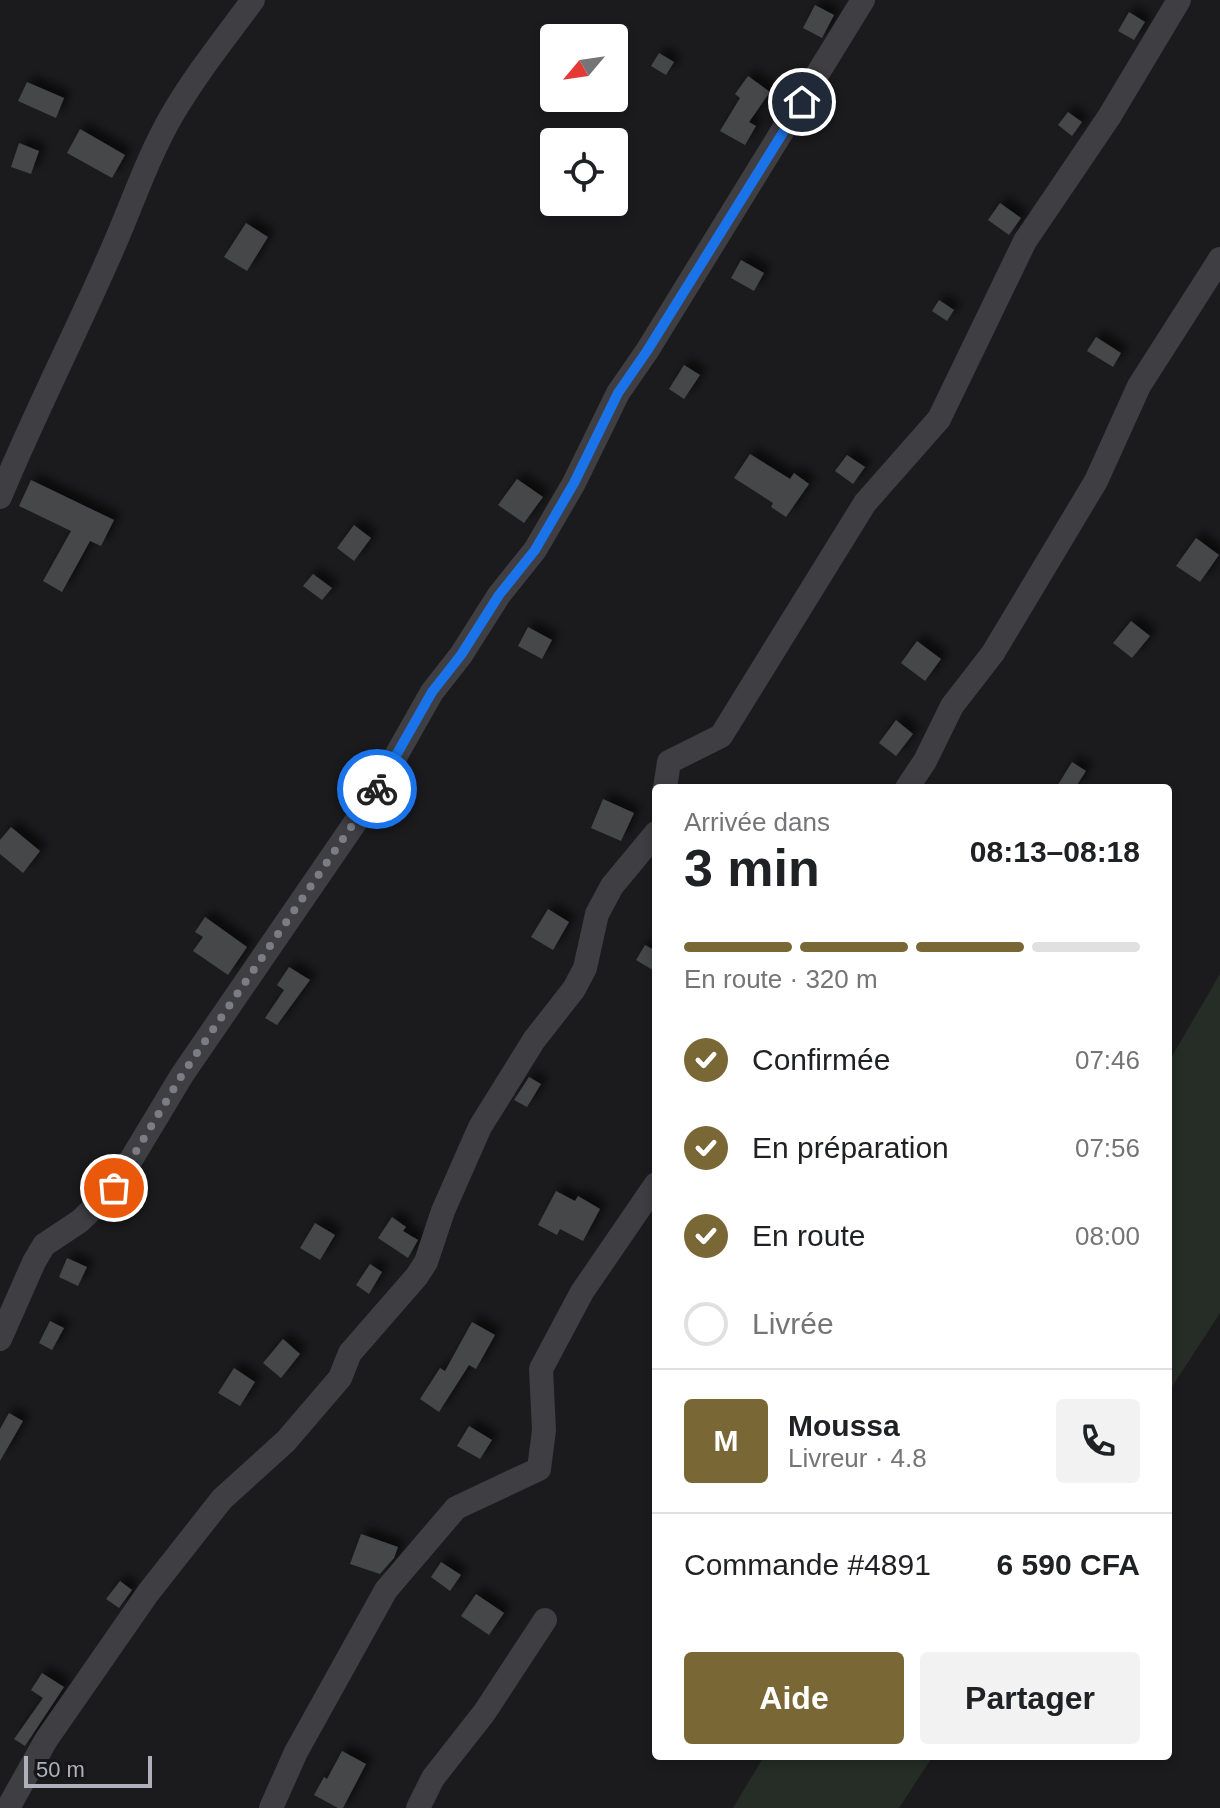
<!DOCTYPE html>
<html lang="fr">
<head>
<meta charset="utf-8">
<style>
	:root { --surface:#fff; --page:#f2f2f2; --text:#202124; --muted:#757577; --line:#e0e0e0; --accent:#796835 }
	body { margin:0; font-family:Helvetica,sans-serif; background:var(--page); color:var(--text); height:100vh; display:flex; flex-direction:column; font-size:30px; white-space:nowrap }
	* { box-sizing:border-box; margin:0 }
	p { font-size:26px; color:var(--muted) }
	.icon { flex:none; width:44px; height:44px; fill:none; stroke:currentColor; stroke-width:2; stroke-linecap:round; stroke-linejoin:round }
	.map { position:relative; flex:1; overflow:hidden }
	.drawer { position:absolute; left:652px; top:784px; width:520px; height:976px; display:flex; flex-direction:column; background:var(--surface); border-radius:8px; box-shadow:0 4px 12px #0003 }
	.drawer>* { flex:none }
	.needle { width:52px; rotate:241deg }
	.tools { position:absolute; left:540px; top:24px; display:grid; gap:16px }
	.tools a { display:grid; place-items:center; width:88px; height:88px; border-radius:8px; background:var(--surface); box-shadow:0 4px 12px #0003; font-size:40px }
	.scale { position:absolute; left:24px; bottom:20px; width:128px; box-sizing:border-box; padding-left:8px; border:4px solid #aeb1bb; border-top:0; font-size:22px; line-height:28px; white-space:nowrap; color:#aeb1bb; -webkit-text-stroke:6px #161518; paint-order:stroke }
	.pin { position:absolute; display:grid; place-items:center; width:68px; height:68px; color:#fff; margin:-34px; border:4px solid #fff; border-radius:50%; box-shadow:0 2px 8px #0007 }
	.courier { position:absolute; display:grid; place-items:center; width:80px; height:80px; margin:-40px; border:6px solid #1a73e8; border-radius:50%; background:#fff; color:#222; box-shadow:0 2px 10px #0007 }
	.summary em { font-style:normal; font-weight:800 }
	.summary div { display:flex; flex-direction:column-reverse }
	.summary { display:flex; align-items:center; justify-content:space-between; height:136px; padding:0 32px }
	h1 { font-size:52px; font-weight:800; line-height:60px }
	.bar { display:grid; grid-template-columns:repeat(4,1fr); gap:12px 8px; align-content:center; height:96px; padding:0 32px }
	.bar i { height:10px; border-radius:6px; background:var(--line) }
	.bar .active { background:var(--accent) }
	.bar p { grid-column:span 4 }
	.line { display:flex; align-items:center; gap:20px; padding:0 32px; border-top:2px solid var(--line) }
	.line div { flex:1 }
	.round { display:grid; place-items:center; flex:none; width:84px; height:84px; border-radius:8px; background:var(--page) }
	ol { padding:0 32px; list-style:none }
	li { display:flex; align-items:center; gap:24px; height:88px }
	li p { margin-inline-start:auto }
	li .icon { padding:8px; border-radius:50%; background:var(--accent); color:#fff; stroke-width:4 }
	li:last-child { color:var(--muted) }
	li i { width:44px; height:44px; border:4px solid var(--line); border-radius:50% }
	.cta { display:flex; gap:16px; margin-top:auto; padding:16px 32px }
	.cta a { flex:1; height:92px; border-radius:8px; background:var(--accent); color:#fff; font-size:32px; font-weight:800; line-height:92px; text-align:center }
	.cta a+a { background:var(--page); color:var(--text) }
	.map>svg:first-child { display:block }
	.green { fill:#252d26 }
	.building { fill:#45464a; filter:url(#shadow) }
	.lines { fill:none; stroke-linecap:round; stroke-linejoin:round }
	.minor { stroke:#3e3e43; stroke-width:24 }
	.done { stroke:#7b7c84; stroke-width:8; stroke-dasharray:0 14.4 }
	.route { stroke:#1a73e8; stroke-width:10 }
</style>
</head>
<body>
<div class="map">
<svg width="1220" height="1808" viewBox="0 0 1220 1808">
	<defs>
		<filter id="shadow"><feDropShadow dx="7" dy="-7" stdDeviation="4" flood-color="#0009"/></filter>
	</defs>
	<rect width="100%" height="100%" fill="#1b1b1d"/>
	<path class="green" d="M1220,974V1313L1168,1393V1063Z
		M764,1756H933L899,1808H733Z"/>
	<path class="building" d="M815,5L834,15L822,38L803,28Z
		M1129,12L1145,22L1134,40L1118,31Z
		M659,53L674,62L666,75L651,66Z
		M748,76L770,92L749,122L756,126L745,145L720,131L740,98L735,94Z
		M27,82L64,98L56,118L18,101Z
		M1068,112L1082,122L1072,136L1058,125Z
		M80,129L125,155L112,178L67,153Z
		M19,143L39,151L31,174L11,167Z
		M1000,203L1021,218L1009,235L988,220Z
		M246,223L268,237L247,271L224,257Z
		M741,260L764,273L754,291L731,278Z
		M939,300L954,310L947,321L932,311Z
		M1096,337L1121,353L1113,367L1087,351Z
		M684,365L700,375L684,399L669,389Z
		M750,454L790,479L794,473L809,484L786,517L771,507L773,503L734,478Z
		M847,455L865,467L853,484L835,471Z
		M517,479L543,497L524,523L498,505Z
		M31,480L114,520L101,546L90,541L62,592L43,581L71,531L19,506Z
		M354,525L371,538L354,561L337,548Z
		M1196,538L1219,555L1200,582L1176,566Z
		M313,574L332,588L322,600L303,586Z
		M1131,621L1150,636L1132,658L1113,643Z
		M528,627L552,640L542,659L518,646Z
		M917,641L941,659L925,681L901,663Z
		M896,720L913,734L896,756L879,743Z
		M1072,762L1086,771L1075,788H1056Z
		M603,799L634,813L621,841L591,828Z
		M11,827L40,851L23,873L0,854V840Z
		M548,909L569,922L553,950L531,937Z
		M205,917L247,947L228,975L193,951L203,937L195,932Z
		M645,945L656,951V972L636,960Z
		M289,967L310,980L277,1025L265,1018L284,990L277,985Z
		M529,1077L541,1084L527,1107L514,1100Z
		M556,1191L575,1201L578,1196L600,1209L583,1241L560,1229L557,1235L538,1225Z
		M392,1217L406,1227L403,1231L418,1240L408,1258L378,1238Z
		M315,1223L335,1235L320,1260L300,1248Z
		M67,1258L87,1267L78,1286L59,1277Z
		M370,1264L382,1272L369,1294L356,1285Z
		M50,1321L64,1328L52,1350L39,1343Z
		M472,1322L495,1335L476,1369L469,1365L439,1412L420,1399L440,1368L445,1371Z
		M283,1339L300,1354L281,1378L263,1363Z
		M234,1368L255,1382L240,1406L218,1393Z
		M9,1413L23,1421L0,1461V1429Z
		M469,1426L492,1440L480,1459L457,1446Z
		M361,1534L398,1547L394,1558L380,1574L350,1564Z
		M441,1562L461,1575L450,1591L431,1577Z
		M120,1581L132,1590L119,1608L106,1599Z
		M476,1594L504,1613L489,1635L461,1616Z
		M42,1673L64,1687L25,1746L14,1739L43,1698L31,1690Z
		M342,1751L366,1764L343,1808H338L314,1795L324,1777L327,1779Z"/>
	<g class="lines">
		<path class="minor" d="M0,497C33,417 73,339 108,259C130,211 146,160 172,115C196,74 225,38 253,0
			M665,788L669,762L721,736L865,503L939,419L1025,241L1109,117L1179,0
			M907,788L925,761L952,706L993,653L1096,481L1139,386L1220,259
			M0,1339L34,1262L44,1245L80,1221L114,1188L182,1075L372,798L432,692L461,655L499,595L535,550L574,483L618,393L647,351L863,0
			M8,1808L46,1740L148,1593L222,1499L286,1441L340,1378L350,1353L417,1276L426,1262L443,1211L480,1127L534,1040L574,989L585,968L597,914L612,886L656,833
			M271,1808L296,1752L386,1590L456,1508L539,1469L544,1430L541,1369L582,1292L656,1184
			M418,1808L433,1778L484,1713L545,1620"/>
	</g>
	<g class="lines">
		<path class="done" d="M114,1188L182,1075L377,789"/>
		<path class="route" d="M377,789L432,692L461,655L499,595L535,550L574,483L618,393L647,351L802,102"/>
	</g>
</svg>
<div class="tools">
<a><svg class="needle" viewBox="-14 -14 28 28"><path d="M0-13l5 13h-10z" fill="#e53935"/><path d="M0 13l5-13h-10z" fill="#757577"/></svg></a>
<a><svg class="icon" aria-label="locate" viewBox="0 0 24 24"><circle cx="12" cy="12" r="6"/><path d="M12 2v4M12 18v4M2 12h4M18 12h4"/></svg></a>
</div>
<div class="scale">50 m</div>
<div class="pin" style="left:114px;top:1188px;background:#ea580c"><svg class="icon" aria-label="bag" viewBox="0 0 24 24"><path d="M5 8h14l-1 12H6zM9 8a3 3 0 0 1 6 0"/></svg></div>
<div class="pin" style="left:802px;top:102px;background:#1f2937"><svg class="icon" aria-label="home" viewBox="0 0 24 24"><path d="M3 11l9-7 9 7M6 9v11h12V9"/></svg></div>
<div class="courier" style="left:377px;top:789px"><svg class="icon" aria-label="bike" viewBox="0 0 24 24"><circle cx="6" cy="16" r="4"/><circle cx="18" cy="16" r="4"/><path d="M6 16l4-8h5l3 8M10 8l3 8H6M13 5h3"/></svg></div>
<section class="drawer">
<div class="summary"><div><h1>3 min</h1><p>Arrivée dans</p></div><em>08:13–08:18</em></div>
<div class="bar"><i class="active"></i><i class="active"></i><i class="active"></i><i></i><p>En route · 320 m</p></div>
<ol>
<li><svg class="icon" aria-label="check" viewBox="0 0 24 24"><path d="M5 12l5 5 9-10"/></svg>Confirmée<p>07:46</p></li>
<li><svg class="icon" aria-label="check" viewBox="0 0 24 24"><path d="M5 12l5 5 9-10"/></svg>En préparation<p>07:56</p></li>
<li><svg class="icon" aria-label="check" viewBox="0 0 24 24"><path d="M5 12l5 5 9-10"/></svg>En route<p>08:00</p></li>
<li><i></i>Livrée</li>
</ol>
<div class="line" style="height:144px"><b class="round" style="background:var(--accent);color:#fff">M</b><div><b>Moussa</b><p>Livreur · 4.8</p></div><a class="round"><svg class="icon" aria-label="phone" viewBox="0 0 24 24"><path d="M5 4h4l2 5-3 2q2 4 5 5l2-3 5 2v4C11 20 4 13 5 4z"/></svg></a></div>
<div class="line" style="height:104px"><div>Commande #4891</div><b>6 590 CFA</b></div>
<div class="cta"><a>Aide</a><a>Partager</a></div>
</section>
</div>
</body>
</html>
